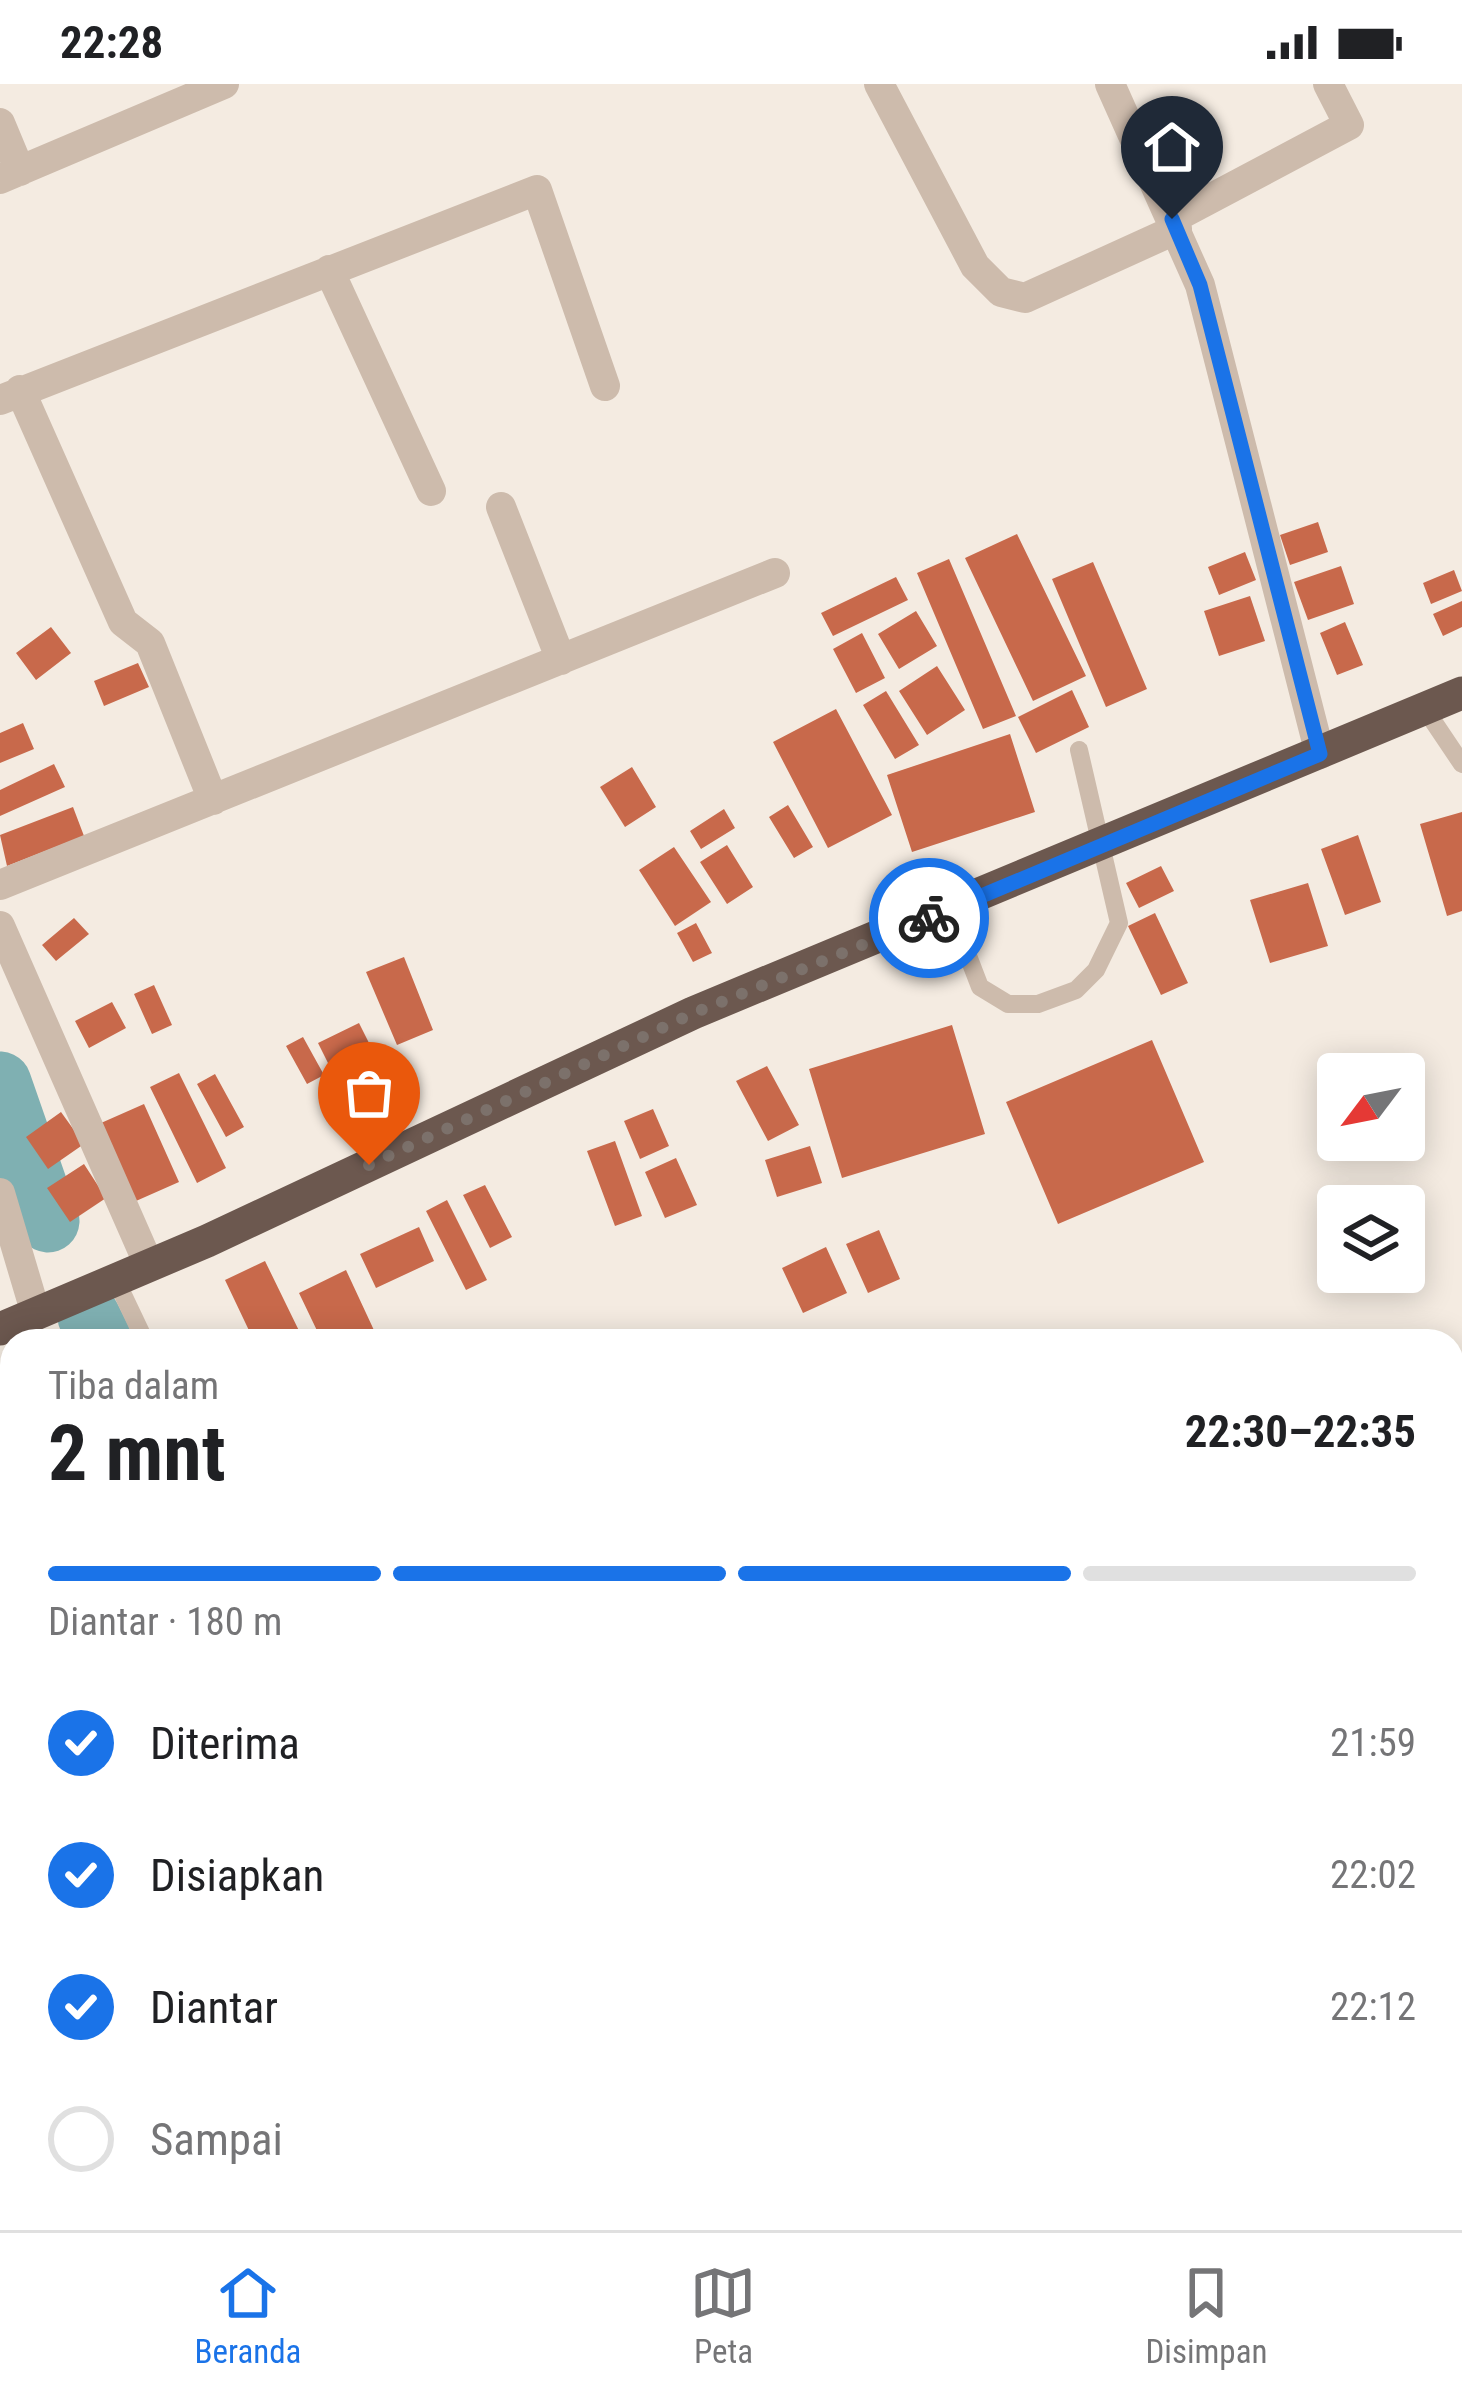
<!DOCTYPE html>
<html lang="id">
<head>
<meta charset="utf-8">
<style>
	:root { --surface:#fff; --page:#f6f6f6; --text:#202124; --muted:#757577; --line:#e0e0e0; --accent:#1a73e8 }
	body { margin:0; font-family:"Roboto Condensed",sans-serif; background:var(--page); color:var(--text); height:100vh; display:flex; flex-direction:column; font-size:45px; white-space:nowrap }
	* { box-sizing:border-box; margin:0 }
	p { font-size:39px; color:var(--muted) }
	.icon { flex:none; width:66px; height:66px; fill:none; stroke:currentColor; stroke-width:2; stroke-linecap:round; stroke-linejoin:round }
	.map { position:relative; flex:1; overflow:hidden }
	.details { position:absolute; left:0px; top:1245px; width:1464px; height:903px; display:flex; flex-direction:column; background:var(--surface); border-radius:36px 36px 0 0; box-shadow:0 6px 30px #0003 }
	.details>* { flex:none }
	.needle { width:78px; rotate:238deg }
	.buttons { position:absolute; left:1317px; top:969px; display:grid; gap:24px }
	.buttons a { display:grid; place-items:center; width:108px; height:108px; border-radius:12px; background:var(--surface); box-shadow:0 6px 30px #0003; font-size:60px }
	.pin { position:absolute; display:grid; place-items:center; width:102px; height:102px; color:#fff; margin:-123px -51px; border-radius:50% 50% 50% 0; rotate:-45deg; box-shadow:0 0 12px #0007 }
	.pin .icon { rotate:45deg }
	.courier { position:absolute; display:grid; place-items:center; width:120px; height:120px; margin:-60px; border:9px solid #1a73e8; border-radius:50%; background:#fff; color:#222; box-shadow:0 3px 15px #0007 }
	.head em { font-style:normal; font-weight:700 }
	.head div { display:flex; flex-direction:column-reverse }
	.head { display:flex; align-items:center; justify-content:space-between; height:204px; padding:0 48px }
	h1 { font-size:78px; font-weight:700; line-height:90px }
	.bar { display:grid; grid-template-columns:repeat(4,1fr); gap:18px 12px; align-content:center; height:144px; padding:0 48px }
	.bar i { height:15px; border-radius:9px; background:var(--line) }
	.bar .active { background:var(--accent) }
	.bar p { grid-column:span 4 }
	ol { padding:0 48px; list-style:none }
	li { display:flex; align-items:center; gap:36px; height:132px }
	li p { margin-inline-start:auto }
	li .icon { padding:12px; border-radius:50%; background:var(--accent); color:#fff; stroke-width:4 }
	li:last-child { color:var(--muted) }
	li i { width:66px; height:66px; border:6px solid var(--line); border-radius:50% }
	.status { display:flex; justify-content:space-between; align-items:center; height:84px; padding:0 60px; background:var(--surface); direction:ltr }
	.status svg { height:33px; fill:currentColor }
	.menu { display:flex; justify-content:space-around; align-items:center; height:168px; border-top:3px solid var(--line); background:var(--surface); font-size:33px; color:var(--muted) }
	.menu a { display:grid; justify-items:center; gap:6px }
	.menu .active { color:var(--accent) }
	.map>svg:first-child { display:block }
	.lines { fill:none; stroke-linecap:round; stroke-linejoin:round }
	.river { stroke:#7fb0b2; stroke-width:63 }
	.building { fill:#c8694b }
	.service { stroke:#cdbbac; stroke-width:18 }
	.minor { stroke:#cdbbac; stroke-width:30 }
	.trunk { stroke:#6c584f; stroke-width:33 }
	.done { stroke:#7c716b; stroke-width:12; stroke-dasharray:0 21.6 }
	.route { stroke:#1a73e8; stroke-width:15 }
</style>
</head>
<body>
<div class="status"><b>22:28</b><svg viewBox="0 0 49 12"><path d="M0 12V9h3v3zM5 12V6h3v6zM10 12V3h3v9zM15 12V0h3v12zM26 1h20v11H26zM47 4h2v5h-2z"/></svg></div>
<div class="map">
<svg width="1462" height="2146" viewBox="0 0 1462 2146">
	<rect width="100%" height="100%" fill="#f4ebe1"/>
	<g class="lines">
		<path class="river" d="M0,999L48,1137
			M89,1233L101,1257
			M493,2136L496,2146"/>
	</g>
	<path class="building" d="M1318,438L1328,468L1290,481L1280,451Z
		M1017,450L1086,592L1033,617L965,474Z
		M1245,468L1256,496L1219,511L1208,483Z
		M949,475L1016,632L983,645L917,489Z
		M1093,478L1147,605L1106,623L1052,495Z
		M1341,482L1354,520L1308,536L1294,498Z
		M1454,486L1462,507L1431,520L1423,499Z
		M896,493L908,516L833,552L821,529Z
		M1250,512L1265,557L1219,572L1204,527Z
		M1462,517V543L1443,552L1433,530Z
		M916,527L937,562L899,585L878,550Z
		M1345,538L1363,581L1337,591L1320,549Z
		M51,543L71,569L36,596L16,569Z
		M862,549L885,594L856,609L833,565Z
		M138,579L149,603L104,622L94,597Z
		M937,582L965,626L927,651L899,607Z
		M1072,606L1089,643L1036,669L1018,633Z
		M886,607L919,661L895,675L863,621Z
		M836,625L892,731L828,764L773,658Z
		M23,639L34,665L0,679V649Z
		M1010,650L1035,728L912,768L887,691Z
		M54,680L65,703L0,732V706Z
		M632,683L656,723L625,743L600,703Z
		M788,721L813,763L794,774L769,733Z
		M73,723L84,752L7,782L0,751Z
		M724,725L735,744L701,765L690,747Z
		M1462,728V827L1447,832L1420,740Z
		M1358,751L1381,818L1345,831L1321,765Z
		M727,761L753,803L727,820L700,778Z
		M674,763L711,818L675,842L639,786Z
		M1161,782L1174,807L1139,824L1126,799Z
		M1308,799L1328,862L1270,879L1250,816Z
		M1155,829L1188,899L1161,911L1128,842Z
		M74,834L89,850L56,877L42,861Z
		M696,839L712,869L693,878L677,849Z
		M404,873L433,946L397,961L366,888Z
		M154,901L172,941L152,950L134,910Z
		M112,918L126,944L89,964L75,937Z
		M359,939L379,979L338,999L318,959Z
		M952,941L985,1050L842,1094L809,985Z
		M303,953L324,991L307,1000L286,962Z
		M1152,956L1204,1078L1058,1140L1006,1018Z
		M767,982L799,1041L768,1057L736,997Z
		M179,989L226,1084L197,1099L150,1003Z
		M215,990L244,1043L226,1053L197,1000Z
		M144,1020L179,1098L136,1117L101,1039Z
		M653,1025L669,1062L640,1075L624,1037Z
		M61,1028L84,1060L48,1085L26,1053Z
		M615,1057L642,1132L615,1142L587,1067Z
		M810,1062L822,1099L777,1113L765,1076Z
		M676,1074L697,1121L665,1134L645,1088Z
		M84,1080L106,1114L70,1138L47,1104Z
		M485,1101L512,1153L490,1164L463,1111Z
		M447,1116L487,1196L466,1206L426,1127Z
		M419,1143L434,1177L376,1204L360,1170Z
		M879,1146L900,1195L868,1209L846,1160Z
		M826,1163L847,1209L803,1229L782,1184Z
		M265,1177L304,1257H254L225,1196Z
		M346,1186L379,1257H322L299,1209Z
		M9,1320L12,1450L5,1454L0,1445V1325Z
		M627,2136H639L642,2146H601Z
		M652,2136H680L683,2146H655Z"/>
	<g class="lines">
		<path class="service" d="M1425,625L1462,680
			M950,825L980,903L1008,920H1038L1076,906L1096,886L1119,839L1079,666
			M116,1196L145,1257
			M550,2136L554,2146"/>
		<path class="minor" d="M879,0L975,182L1001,208L1025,214L1177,145
			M1110,0L1200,201L1320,670
			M0,39L20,87
			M0,95L224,0
			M1172,135L1349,41L1328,0
			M329,186L431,407
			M20,306L123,538L150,559L213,716
			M0,316L537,106L605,302
			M501,423L561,576
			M0,801L775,489
			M0,842L149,1181
			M0,1109L36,1230"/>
		<path class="trunk" d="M0,1245L207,1157L693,929L1462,609"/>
	</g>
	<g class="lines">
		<path class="done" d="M369,1081L694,929L929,834"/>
		<path class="route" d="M929,834L1320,670L1200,201L1172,135"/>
	</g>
</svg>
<div class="buttons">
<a><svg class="needle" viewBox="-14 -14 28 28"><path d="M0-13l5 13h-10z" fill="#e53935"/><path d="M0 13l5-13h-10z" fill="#757577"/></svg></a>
<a><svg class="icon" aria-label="layers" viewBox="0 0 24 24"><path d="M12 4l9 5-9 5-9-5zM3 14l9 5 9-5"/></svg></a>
</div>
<div class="pin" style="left:369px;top:1081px;background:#ea580c"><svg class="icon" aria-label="bag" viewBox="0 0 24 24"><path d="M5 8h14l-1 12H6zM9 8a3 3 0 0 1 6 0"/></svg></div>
<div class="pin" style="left:1172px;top:135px;background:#1f2937"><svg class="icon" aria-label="home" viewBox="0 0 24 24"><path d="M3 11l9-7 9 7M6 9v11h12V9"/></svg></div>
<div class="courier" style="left:929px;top:834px"><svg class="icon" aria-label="bike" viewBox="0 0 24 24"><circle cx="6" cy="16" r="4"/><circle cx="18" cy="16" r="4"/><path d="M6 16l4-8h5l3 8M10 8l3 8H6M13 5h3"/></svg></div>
<section class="details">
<div class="head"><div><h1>2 mnt</h1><p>Tiba dalam</p></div><em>22:30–22:35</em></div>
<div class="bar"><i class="active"></i><i class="active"></i><i class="active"></i><i></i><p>Diantar · 180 m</p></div>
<ol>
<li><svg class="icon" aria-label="check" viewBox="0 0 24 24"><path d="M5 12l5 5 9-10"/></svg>Diterima<p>21:59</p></li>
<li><svg class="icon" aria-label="check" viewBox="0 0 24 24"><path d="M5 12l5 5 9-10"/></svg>Disiapkan<p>22:02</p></li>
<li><svg class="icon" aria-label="check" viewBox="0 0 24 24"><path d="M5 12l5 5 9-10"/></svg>Diantar<p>22:12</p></li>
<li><i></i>Sampai</li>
</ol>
</section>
</div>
<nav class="menu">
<a class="active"><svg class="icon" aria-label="home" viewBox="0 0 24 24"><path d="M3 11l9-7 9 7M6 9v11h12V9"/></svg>Beranda</a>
<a><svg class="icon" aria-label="map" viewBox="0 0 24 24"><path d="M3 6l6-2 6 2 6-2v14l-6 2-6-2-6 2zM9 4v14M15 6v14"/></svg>Peta</a>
<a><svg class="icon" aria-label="saved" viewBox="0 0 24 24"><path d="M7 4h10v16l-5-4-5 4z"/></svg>Disimpan</a>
</nav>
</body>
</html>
